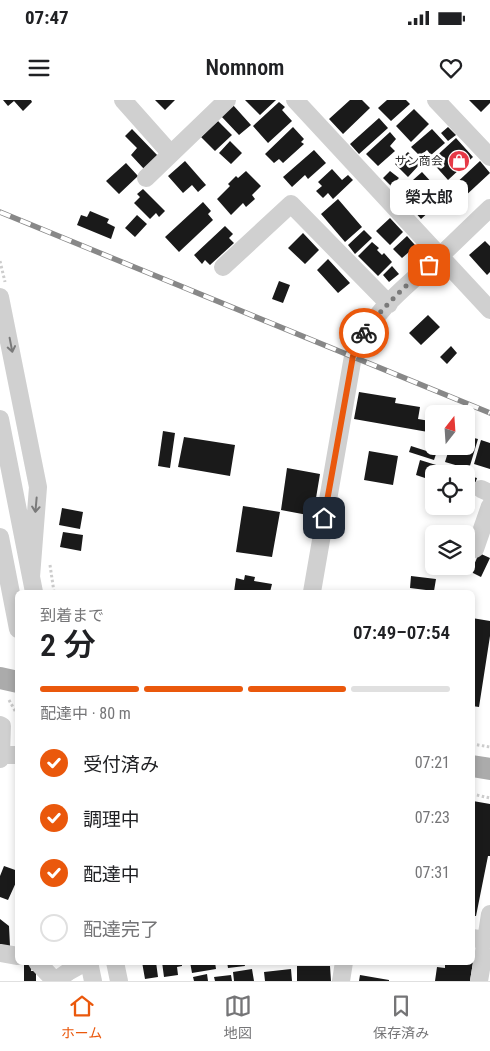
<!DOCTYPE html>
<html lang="ja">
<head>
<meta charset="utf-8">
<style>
	:root { --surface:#fff; --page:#f6f6f6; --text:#202124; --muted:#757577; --line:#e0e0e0; --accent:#ea580c }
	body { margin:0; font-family:"Roboto Condensed","Noto Sans JP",sans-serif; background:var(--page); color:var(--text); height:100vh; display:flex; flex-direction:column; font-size:19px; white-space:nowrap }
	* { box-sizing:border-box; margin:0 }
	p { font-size:16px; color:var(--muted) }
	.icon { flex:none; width:28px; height:28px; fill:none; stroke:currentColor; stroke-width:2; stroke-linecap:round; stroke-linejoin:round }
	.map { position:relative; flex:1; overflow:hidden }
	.details { position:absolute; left:15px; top:490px; width:460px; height:375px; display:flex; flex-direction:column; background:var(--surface); border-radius:8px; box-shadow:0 2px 8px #0003 }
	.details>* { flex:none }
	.needle { width:32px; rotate:17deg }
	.fabs { position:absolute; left:425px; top:305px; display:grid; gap:10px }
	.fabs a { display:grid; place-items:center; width:50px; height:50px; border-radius:8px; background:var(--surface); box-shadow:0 2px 8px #0003; font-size:25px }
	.pin { position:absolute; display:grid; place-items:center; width:42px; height:42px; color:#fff; margin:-21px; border-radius:10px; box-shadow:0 2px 8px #0006 }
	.courier { position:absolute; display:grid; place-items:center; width:50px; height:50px; margin:-25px; border:4px solid #ea580c; border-radius:50%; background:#fff; color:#222; box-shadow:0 1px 6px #0007 }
	.bubble { position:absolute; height:35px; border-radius:8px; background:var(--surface); box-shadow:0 2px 8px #0003; font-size:16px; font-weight:600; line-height:35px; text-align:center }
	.head em { font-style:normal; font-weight:600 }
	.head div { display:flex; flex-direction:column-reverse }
	.head { display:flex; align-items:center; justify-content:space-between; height:85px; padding:0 25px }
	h1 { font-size:32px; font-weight:600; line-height:38px }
	.bar { display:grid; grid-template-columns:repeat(4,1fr); gap:8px 5px; align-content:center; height:60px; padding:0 25px }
	.bar i { height:6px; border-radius:4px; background:var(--line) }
	.bar .active { background:var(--accent) }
	.bar p { grid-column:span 4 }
	ol { padding:0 25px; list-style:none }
	li { display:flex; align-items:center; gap:15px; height:55px }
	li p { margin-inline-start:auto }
	li .icon { padding:5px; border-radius:50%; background:var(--accent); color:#fff; stroke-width:4 }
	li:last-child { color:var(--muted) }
	li i { width:28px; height:28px; border:2px solid var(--line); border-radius:50% }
	.status { display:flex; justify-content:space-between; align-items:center; height:35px; padding:0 25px; background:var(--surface); direction:ltr }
	.status svg { height:14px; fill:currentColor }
	header { display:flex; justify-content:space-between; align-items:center; height:65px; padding:0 25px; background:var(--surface); font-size:22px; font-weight:600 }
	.dock { display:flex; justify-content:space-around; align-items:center; height:70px; border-top:1px solid var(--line); background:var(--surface); font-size:14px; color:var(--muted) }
	.dock a { display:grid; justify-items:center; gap:2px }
	.dock .active { color:var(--accent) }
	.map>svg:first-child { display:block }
	.building { fill:#1a1a1a }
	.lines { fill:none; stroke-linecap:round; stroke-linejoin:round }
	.path { stroke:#cdcdcd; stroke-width:3; stroke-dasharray:2.5 2.5; stroke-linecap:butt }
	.minor { stroke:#d0d0d0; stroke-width:18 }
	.major { stroke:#ababab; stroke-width:22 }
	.rail-casing { stroke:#888; stroke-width:5.5 }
	.rail { stroke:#fff; stroke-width:4; stroke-dasharray:11; stroke-linecap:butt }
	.oneway { stroke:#7a7a7a }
	.done { stroke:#7a7a7a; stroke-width:5; stroke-dasharray:0 9 }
	.route { stroke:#ea580c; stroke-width:6 }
	.labels { text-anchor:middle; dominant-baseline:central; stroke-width:5; stroke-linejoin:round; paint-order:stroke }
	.poi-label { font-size:12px; fill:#333; stroke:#fff; text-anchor:end }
</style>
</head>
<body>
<div class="status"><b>07:47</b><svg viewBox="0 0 49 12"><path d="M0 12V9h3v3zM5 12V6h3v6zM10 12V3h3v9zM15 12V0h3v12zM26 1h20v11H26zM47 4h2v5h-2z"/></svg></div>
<header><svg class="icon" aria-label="menu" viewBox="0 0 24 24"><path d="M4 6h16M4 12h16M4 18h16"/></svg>Nomnom<svg class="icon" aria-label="heart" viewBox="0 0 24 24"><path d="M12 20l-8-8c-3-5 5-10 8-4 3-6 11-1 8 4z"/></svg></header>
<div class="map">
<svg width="490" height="881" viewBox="0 0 490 881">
	<rect width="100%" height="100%" fill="#fff"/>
	<path class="building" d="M3,0H31L32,2L23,11L14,1L8,6Z
		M155,0H175L165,10Z
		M245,0H276L260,15Z
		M350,0H362L370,8L343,34L329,19Z
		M387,0H406L410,4L391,21L378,8Z
		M469,0H490V3L481,12Z
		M279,2L285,7L282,10L292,21L268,43L253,26Z
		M233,5L251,25L239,35L221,16Z
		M414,9L429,24L411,42L396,26Z
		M379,18L388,28L359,54L350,44Z
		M218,21L232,35L215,51L201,37Z
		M293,27L304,39L301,42L304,44L283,63L279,59L274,63L265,54Z
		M448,27L456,35L448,41L441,33Z
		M132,29L158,56L144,69L131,55L137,48L125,36Z
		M432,29L445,43L431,55L427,50L420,56L411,47Z
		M390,32L396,39L390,46L395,51L378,66L366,54Z
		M456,38L473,57L448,80L431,61Z
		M230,41L242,53L231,64L219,53Z
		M314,50L326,63L308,79L305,75L292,87L283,77Z
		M408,52L420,64L408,77L395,64Z
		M185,61L206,85L198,92L192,85L183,93L168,76Z
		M480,61L490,73L463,98L452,87Z
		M126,63L138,76L119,94L106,81Z
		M332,69L342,80L348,75L353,80L333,99L328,93L323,98L316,91L322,86L318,82Z
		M246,71L261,86L252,95L255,99L246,107L243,103L231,115L217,99L230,86L228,84L236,76L238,78Z
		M390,71L399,78L391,86L383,78Z
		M422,72L434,85L439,81L450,93L421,119L414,111L411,114L395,96Z
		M143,89L165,111L159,117L156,113L150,119L134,103L140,97L137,94Z
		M338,99L362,127L345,142L321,114Z
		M203,102L211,111L208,114L213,120L179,152L165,137Z
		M90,111L109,119L107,123L115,127L111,139L77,125L81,115L87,117Z
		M137,115L147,124L135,137L125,128Z
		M390,118L403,132L390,145L376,131Z
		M225,126L233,134L229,138L234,143L210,165L205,160L202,164L194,155Z
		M364,130L372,138L355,154L348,145Z
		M303,133L319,150L305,164L288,148Z
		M407,136L422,153L415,159L409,152L402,158L393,149Z
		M485,141L490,146V172L487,175L469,155Z
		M372,142L379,148L377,150L382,155L384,153L392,162L378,176L358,156Z
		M328,159L350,183L338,193L317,170Z
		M392,166L399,174L389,182L383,175Z
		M279,181L290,185L283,203L272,199Z
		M428,215L440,227L421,245L409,233Z
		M451,246L457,253L447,264L440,257Z
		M359,292L396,298L395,303L420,307L418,319L430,321L428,332L354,319Z
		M163,331L175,333L170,368L158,366Z
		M466,336L478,339L469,369L445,362L450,346H466Z
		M184,337L235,345L230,376L178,367Z
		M481,340L490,343V369L474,364Z
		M411,346L436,354L434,360L409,352Z
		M369,351L398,356L393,385L364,380Z
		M420,360L462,373V374H434V381L416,375Z
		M287,368L320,374L313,416L281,410Z
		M466,375L477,378L472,393L466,391Z
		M243,406L280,412L272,457L236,452Z
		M62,408L83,412L80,429L59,425Z
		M63,432L83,435L81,451L60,447Z
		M479,453L490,458L481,477L471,472Z
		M441,466H463L460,474Z
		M245,475L255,477L254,481L272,484L270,492H234L236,478L244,480Z
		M411,476L436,479L434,491L410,488Z
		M472,518L490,521V536L479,607L472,606Z
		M473,701L490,704V756H488L476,816H472Z
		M4,766L18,771V778L8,800L0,797V776Z
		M0,819L9,826L10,846L0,847Z
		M142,862H156L158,877L145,879Z
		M162,862H182V866L177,867L178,875L164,877Z
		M190,862H215L216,869L192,873Z
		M227,862H244L245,866L228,868Z
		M445,862H473L470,881H435L437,867L445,868Z
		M24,864H32L31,871H36V881H24Z
		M297,866H330L331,881H297Z
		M252,869L254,881H234L233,872Z
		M291,869L292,881H265L264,872Z
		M207,874L208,881H194L193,877Z
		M231,875L232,881H215L214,877Z
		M360,875L389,880V881H359Z"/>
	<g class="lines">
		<path class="path" d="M0,161L5,182
			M50,465L54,492
			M9,600L18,616
			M472,644L490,647
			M472,694L490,698"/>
		<path class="minor" d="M123,0L171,54
			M295,0L490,210
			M436,0L490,57
			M146,78L227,0
			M223,167L291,104L389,204
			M0,197L38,387L31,477
			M0,319L34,492
			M481,389L490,393
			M0,437L18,529
			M475,449L490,406
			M312,492L353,256C369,214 407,185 440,156C457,140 473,124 490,108
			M0,625L2,626L1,655
			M0,659L1,655H18
			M472,838L486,840L479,881
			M486,840L490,814
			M0,853L18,856
			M37,862L55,881L68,872L86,862
			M89,862L93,881
			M115,862L119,881
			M341,881L344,862"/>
		<path class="major" d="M0,578L18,582
			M472,666L490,669"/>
		<g class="rail-casing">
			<path id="rail" d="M0,112L490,313"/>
		</g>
		<use href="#rail" class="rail"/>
	</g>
	<defs><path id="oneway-shaft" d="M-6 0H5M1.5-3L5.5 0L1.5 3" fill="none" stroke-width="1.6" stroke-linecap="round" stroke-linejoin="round" transform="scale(1.25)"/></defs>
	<g class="oneway">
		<use href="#oneway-shaft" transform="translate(11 245) rotate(79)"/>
		<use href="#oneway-shaft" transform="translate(36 405) rotate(95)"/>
	</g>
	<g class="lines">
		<path class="done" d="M364,233C382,207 406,186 429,165"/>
		<path class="route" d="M324,418L353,256L359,241L364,233"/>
	</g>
	<defs>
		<g id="shop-disc" transform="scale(1.125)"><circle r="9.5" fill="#e63946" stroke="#fff"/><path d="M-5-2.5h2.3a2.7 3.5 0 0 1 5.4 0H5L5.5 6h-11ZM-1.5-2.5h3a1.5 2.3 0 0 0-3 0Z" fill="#fff"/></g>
	</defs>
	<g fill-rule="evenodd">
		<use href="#shop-disc" x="459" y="61"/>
	</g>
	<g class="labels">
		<g class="poi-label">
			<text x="443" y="61">サン商会</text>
		</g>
	</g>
</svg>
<div class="fabs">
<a><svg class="needle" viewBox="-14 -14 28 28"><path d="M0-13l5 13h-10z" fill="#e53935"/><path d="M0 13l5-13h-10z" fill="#757577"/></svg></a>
<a><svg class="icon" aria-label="locate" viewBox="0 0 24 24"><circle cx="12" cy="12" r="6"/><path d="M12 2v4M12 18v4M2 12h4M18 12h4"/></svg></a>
<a><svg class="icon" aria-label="layers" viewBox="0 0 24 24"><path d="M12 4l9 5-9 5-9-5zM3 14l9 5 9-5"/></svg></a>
</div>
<div class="pin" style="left:429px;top:165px;background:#ea580c"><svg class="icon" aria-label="bag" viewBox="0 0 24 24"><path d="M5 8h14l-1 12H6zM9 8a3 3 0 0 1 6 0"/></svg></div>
<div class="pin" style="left:324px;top:418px;background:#1f2937"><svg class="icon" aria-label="home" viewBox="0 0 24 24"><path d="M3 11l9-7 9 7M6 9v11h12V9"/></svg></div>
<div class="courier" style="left:364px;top:233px"><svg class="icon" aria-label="bike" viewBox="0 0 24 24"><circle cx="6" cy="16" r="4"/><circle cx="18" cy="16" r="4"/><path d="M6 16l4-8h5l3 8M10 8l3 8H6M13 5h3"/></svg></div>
<div class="bubble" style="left:390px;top:80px;width:78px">榮太郎</div>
<section class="details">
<div class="head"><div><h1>2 分</h1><p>到着まで</p></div><em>07:49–07:54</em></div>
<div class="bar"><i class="active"></i><i class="active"></i><i class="active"></i><i></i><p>配達中 · 80 m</p></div>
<ol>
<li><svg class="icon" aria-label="check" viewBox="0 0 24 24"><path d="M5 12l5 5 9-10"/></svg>受付済み<p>07:21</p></li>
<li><svg class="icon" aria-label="check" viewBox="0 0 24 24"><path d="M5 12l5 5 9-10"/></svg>調理中<p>07:23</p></li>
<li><svg class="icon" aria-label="check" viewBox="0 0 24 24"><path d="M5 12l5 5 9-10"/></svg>配達中<p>07:31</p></li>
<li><i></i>配達完了</li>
</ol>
</section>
</div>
<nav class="dock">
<a class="active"><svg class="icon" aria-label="home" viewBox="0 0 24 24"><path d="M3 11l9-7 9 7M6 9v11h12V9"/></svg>ホーム</a>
<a><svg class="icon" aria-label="map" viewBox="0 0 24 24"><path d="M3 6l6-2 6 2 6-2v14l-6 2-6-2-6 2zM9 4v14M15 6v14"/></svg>地図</a>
<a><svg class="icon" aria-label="saved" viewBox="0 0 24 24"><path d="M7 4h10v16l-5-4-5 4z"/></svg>保存済み</a>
</nav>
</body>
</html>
